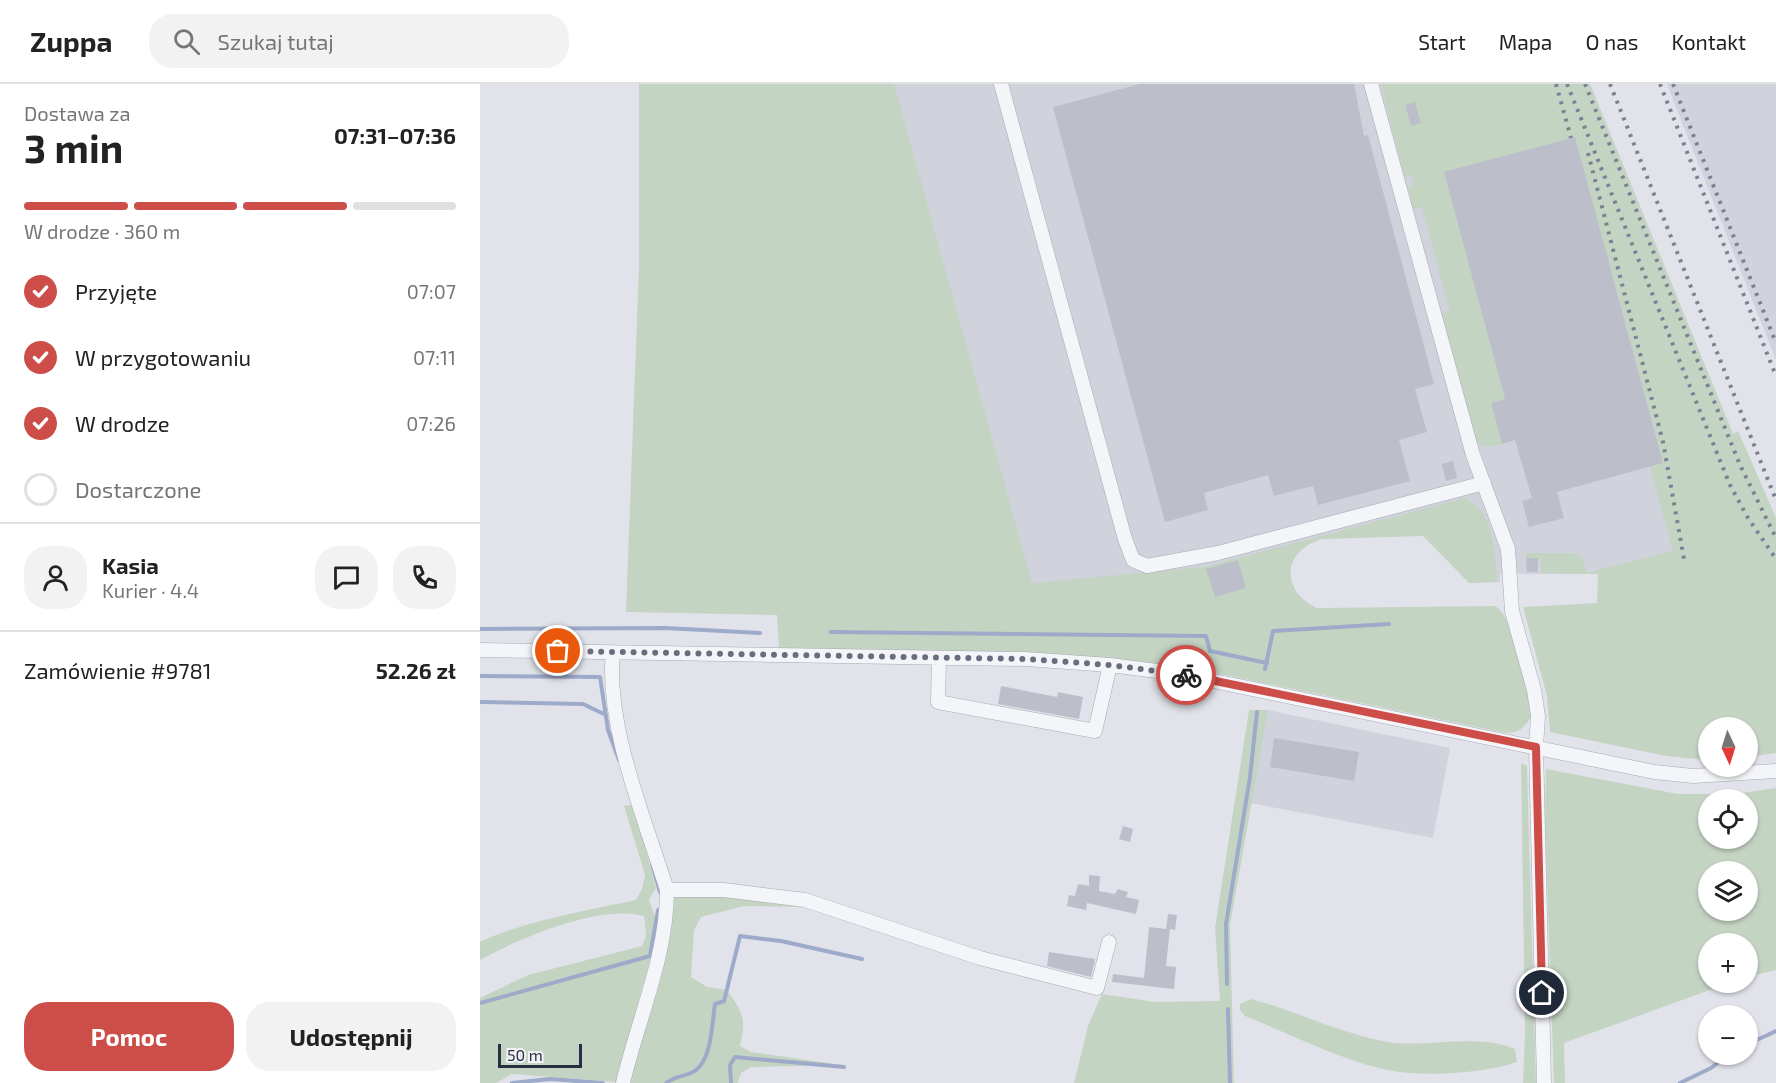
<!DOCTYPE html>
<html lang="pl">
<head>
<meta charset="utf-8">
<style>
	:root { --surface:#fff; --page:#f2f2f2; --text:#222; --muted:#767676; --line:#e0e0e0; --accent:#cd4e49 }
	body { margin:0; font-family:"Exo 2",sans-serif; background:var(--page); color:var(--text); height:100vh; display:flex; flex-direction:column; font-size:22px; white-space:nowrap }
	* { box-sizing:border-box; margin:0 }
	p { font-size:20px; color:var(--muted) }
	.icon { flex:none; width:33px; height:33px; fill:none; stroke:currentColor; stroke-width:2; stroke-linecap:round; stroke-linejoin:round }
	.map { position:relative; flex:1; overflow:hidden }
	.details { display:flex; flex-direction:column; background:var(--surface); width:480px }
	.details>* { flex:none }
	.needle { width:39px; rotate:176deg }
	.fabs { position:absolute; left:1218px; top:633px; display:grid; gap:12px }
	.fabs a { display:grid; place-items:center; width:60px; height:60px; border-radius:50%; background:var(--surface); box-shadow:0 2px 4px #0004; font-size:30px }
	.scale { position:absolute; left:18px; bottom:15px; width:84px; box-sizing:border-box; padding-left:6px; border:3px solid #2a2e42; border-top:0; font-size:16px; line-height:21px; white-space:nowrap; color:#2a2e42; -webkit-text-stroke:4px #f1f3f7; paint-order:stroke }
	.pin { position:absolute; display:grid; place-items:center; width:51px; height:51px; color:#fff; margin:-26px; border:3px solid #fff; border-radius:50%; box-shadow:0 2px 6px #0007 }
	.courier { position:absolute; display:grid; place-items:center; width:60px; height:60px; margin:-30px; border:4px solid #cd4e49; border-radius:50%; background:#fff; color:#222; box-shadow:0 2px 8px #0007 }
	.head em { font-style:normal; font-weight:700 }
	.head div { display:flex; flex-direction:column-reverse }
	.head { display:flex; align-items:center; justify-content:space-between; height:102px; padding:0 24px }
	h1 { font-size:39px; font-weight:700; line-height:45px }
	.bar { display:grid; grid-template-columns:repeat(4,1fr); gap:9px 6px; align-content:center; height:72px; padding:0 24px }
	.bar i { height:8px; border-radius:4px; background:var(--line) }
	.bar .active { background:var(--accent) }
	.bar p { grid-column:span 4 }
	.line { display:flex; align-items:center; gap:15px; padding:0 24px; border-top:2px solid var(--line) }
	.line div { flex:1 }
	.round { display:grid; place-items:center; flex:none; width:63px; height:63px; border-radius:24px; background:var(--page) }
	ol { padding:0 24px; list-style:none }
	li { display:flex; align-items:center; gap:18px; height:66px }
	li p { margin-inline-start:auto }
	li .icon { padding:6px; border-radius:50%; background:var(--accent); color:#fff; stroke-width:4 }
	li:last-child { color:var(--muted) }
	li i { width:33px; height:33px; border:3px solid var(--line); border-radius:50% }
	.action { display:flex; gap:12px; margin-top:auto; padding:12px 24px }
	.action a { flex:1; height:69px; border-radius:24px; background:var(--accent); color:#fff; font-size:24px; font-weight:700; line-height:69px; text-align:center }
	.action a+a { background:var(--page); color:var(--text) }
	header { display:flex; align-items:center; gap:36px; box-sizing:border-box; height:84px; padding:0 30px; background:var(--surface); border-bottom:2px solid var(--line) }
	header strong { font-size:28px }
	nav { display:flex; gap:33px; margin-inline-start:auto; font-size:21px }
	.search { width:420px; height:54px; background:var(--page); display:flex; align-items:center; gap:15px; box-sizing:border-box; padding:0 21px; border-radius:24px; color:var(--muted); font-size:22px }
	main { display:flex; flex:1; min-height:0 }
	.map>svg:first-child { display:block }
	.built { fill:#d0d2dc }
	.green { fill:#c4d4c3; fill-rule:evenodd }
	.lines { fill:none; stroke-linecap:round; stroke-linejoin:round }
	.stream { stroke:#9daac9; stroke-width:4 }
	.building { fill:#bcbeca }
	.minor-casing { stroke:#a7a9b4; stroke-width:15 }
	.minor { stroke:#f4f5f8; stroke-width:14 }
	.rail { stroke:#7b8093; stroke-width:4; stroke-dasharray:3 6; stroke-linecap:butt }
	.done { stroke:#6a6d7d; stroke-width:6; stroke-dasharray:0 10.8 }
	.route { stroke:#cd4e49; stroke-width:8 }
</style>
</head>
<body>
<header>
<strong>Zuppa</strong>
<div class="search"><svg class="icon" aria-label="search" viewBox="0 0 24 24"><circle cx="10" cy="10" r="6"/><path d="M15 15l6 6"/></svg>Szukaj tutaj</div>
<nav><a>Start</a><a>Mapa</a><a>O nas</a><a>Kontakt</a></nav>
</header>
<main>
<section class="details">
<div class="head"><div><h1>3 min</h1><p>Dostawa za</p></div><em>07:31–07:36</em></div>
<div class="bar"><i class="active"></i><i class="active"></i><i class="active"></i><i></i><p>W drodze · 360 m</p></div>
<ol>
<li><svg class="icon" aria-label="check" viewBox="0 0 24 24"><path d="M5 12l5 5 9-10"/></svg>Przyjęte<p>07:07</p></li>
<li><svg class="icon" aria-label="check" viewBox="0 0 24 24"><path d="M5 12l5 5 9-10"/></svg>W przygotowaniu<p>07:11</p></li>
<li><svg class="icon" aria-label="check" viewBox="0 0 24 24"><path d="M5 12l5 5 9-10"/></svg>W drodze<p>07:26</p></li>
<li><i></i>Dostarczone</li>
</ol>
<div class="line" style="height:108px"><a class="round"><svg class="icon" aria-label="person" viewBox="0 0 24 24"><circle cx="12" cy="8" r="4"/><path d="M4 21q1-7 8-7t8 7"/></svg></a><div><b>Kasia</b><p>Kurier · 4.4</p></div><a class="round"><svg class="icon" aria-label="chat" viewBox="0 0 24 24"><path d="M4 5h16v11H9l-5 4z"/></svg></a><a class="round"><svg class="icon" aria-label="phone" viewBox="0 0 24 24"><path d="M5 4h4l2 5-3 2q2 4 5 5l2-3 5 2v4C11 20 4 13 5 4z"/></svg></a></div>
<div class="line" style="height:78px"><div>Zamówienie #9781</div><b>52.26 zł</b></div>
<div class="action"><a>Pomoc</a><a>Udostępnij</a></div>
</section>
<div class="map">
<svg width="1296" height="999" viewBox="0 0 1296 999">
	<rect width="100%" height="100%" fill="#e2e3ea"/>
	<path class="built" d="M247,0H1110L1253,350L1258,347L1296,434V514L1117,490H1020V498L989,499L985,486L928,429L794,466V523L449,509Z
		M1187,0H1296V276L1201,36Z
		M788,626L970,664L953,754L770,719Z"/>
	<path class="green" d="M159,0H414L552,499L724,483L988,413V417C1014,426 1016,476 1017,498L989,499L943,452L843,455C803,465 799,507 837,524L1015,522C1036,534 1050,609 1051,633C1044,644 1039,649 1026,649L706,583L639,575L559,569L299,564L297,531L146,528L159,181Z
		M901,0H1110L1253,350L1258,347L1296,434V669L1268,673V644H1228V675L1225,676L1186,672L1070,648L1067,612L1043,523L1117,519L1118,490L1061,489V475L1046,474V469H1094L1103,475L1107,489L1193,467L1170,383L1183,379L1135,200L1004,237L1025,316L1011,320L1022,360C1008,363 1001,367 994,351L962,230L970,228L942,123L933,125L928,103L934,101L931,90L924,92Z
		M769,626H788L750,841L754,999H594L608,942L622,910L675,918L740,917L735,844Z
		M1041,679L1047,682L1056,999H1043L1045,946Z
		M1066,685L1198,710H1254L1296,704V886L1268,893V860H1228V898L1249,899L1084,959L1085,999H1074L1065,739ZM1228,716H1268V754H1228ZM1228,788H1268V826H1228Z
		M154,721L176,804L169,816L179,844L136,998L32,990L16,999H0V914L48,891L162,862L166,852L164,832C119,820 40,854 0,876V858C48,836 104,827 156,816L162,805L165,791L144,722Z
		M194,812L251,813L320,823L264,822L221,833L214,846L211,893L227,903L247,906C264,930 266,935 260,962L271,968L362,981L271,983L261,989L258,999H150C165,938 193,876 194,812Z
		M771,915C817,927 870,954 916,959C955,962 999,950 1035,965L1037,978C1005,989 948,993 913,987C867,979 810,950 765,932L760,926V920Z"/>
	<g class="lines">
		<path class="stream" d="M0,545L185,544L280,549
			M351,548L726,552L730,567L787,579
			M785,585L793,547L909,540
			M0,592L120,593L128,646L139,676
			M0,618L103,620L126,631
			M172,780L180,808
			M747,900L746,840L770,693L777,628
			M0,919L170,872L178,826
			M748,925L750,999
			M1268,960L1296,947
			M32,999L70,995L123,999
			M186,999C195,992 203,993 213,988C232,978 232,939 235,920L244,917L260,852L301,857L382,875
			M251,999L250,981L255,973L364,983
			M1200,999L1231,984L1249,970"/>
	</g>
	<path class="building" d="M660,0H874L884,52L888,51L954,300L935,305L947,348L919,356L930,397L838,421L833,402L794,412L788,391L724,409L728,426L685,438L573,23Z
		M935,18L941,39L931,42L925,21Z
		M1095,53L1183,379L1077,408L1084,434L1049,443L1042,417L1052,414L1035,356L1022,360L1011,319L1025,315L964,88Z
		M973,377L977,394L966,397L962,380Z
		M1046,474H1058V488H1047Z
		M758,476L766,504L735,513L726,485Z
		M521,602L577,613L578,608L603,613L599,635L518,620Z
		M794,654L879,668L874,697L790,683Z
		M643,742L653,745L650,758L639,755Z
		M609,791L620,792L619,807L635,810L638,805L648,808L646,813L659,816L656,830L607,819L606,826L587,822L589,811L595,812L598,800L609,802Z
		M688,830L697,831L695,846L690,845L686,882L696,883L694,905L632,898L633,890L664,894L669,843L686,845Z
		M569,868L615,875L611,893L567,882Z"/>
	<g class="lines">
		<g class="minor-casing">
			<path id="minor" d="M521,0L645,455L653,476L667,482L738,469L1004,399
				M891,0L993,371L1028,465L1032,527L1054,606L1058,632L1056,663L1064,999
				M0,566L545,575L630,581L700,590L1174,688L1213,692L1296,687
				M133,568C125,641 165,735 187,806H244L325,816L500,874L617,904L629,858
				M459,574L458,618L615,647L630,581
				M143,999C158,935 187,872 187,806"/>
		</g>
		<use href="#minor" class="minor"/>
		<path class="rail" d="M1076,0L1091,54
			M1087,0L1250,401L1268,434L1296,475
			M1105,0L1260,381L1296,454
			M1130,0L1296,416
			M1180,0L1296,292
			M1193,0L1296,259
			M1108,69L1183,358L1204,475"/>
	</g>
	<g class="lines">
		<path class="done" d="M78,567L545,575L630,581L706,591"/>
		<path class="route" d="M706,591L1056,663L1062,909"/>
	</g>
</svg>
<div class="fabs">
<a><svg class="needle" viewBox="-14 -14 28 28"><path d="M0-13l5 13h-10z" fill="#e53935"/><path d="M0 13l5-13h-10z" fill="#767676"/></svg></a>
<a><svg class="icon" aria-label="locate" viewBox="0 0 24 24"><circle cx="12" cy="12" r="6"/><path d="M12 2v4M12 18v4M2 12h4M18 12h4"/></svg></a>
<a><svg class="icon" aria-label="layers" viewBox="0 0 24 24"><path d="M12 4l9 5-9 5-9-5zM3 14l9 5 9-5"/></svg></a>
<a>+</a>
<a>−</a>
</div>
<div class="scale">50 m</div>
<div class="pin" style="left:78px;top:567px;background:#ea580c"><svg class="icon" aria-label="bag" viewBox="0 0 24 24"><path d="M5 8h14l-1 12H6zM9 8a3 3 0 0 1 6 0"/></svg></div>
<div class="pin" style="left:1062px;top:909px;background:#1f2937"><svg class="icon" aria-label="home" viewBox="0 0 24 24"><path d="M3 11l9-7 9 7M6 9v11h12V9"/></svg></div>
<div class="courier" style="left:706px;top:591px"><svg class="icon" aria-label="bike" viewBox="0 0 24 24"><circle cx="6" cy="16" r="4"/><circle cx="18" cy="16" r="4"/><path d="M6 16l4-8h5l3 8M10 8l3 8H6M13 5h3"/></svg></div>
</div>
</main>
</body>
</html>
